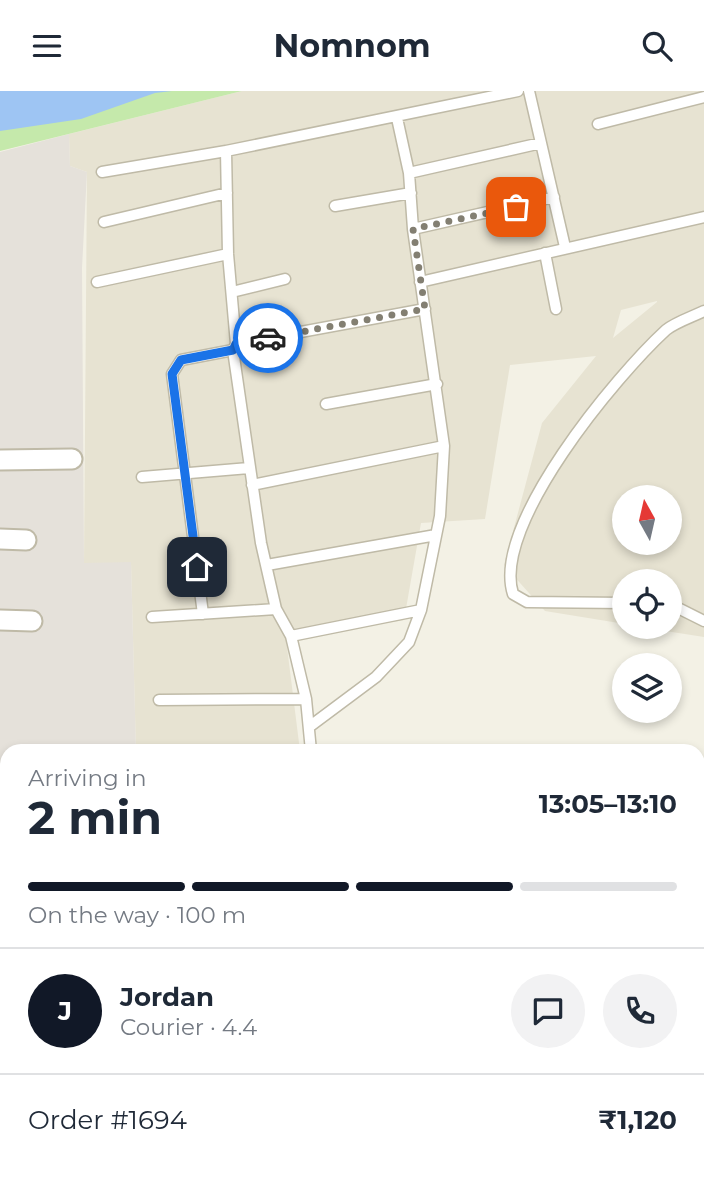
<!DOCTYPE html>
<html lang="en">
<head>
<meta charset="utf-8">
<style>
	:root { --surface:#fff; --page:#f2f2f3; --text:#1f2937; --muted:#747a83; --line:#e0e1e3; --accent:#111827 }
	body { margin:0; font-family:Montserrat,sans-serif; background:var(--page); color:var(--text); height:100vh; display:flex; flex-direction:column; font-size:26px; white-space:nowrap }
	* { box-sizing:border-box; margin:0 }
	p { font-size:23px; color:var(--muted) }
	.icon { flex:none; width:38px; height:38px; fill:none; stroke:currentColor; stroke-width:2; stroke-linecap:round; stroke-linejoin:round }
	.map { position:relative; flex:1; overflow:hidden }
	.panel { position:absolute; left:0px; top:653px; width:705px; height:436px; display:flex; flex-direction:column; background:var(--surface); border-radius:21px 21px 0 0; box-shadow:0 4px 10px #0003 }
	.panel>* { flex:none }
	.needle { width:46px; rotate:352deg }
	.tools { position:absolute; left:612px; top:394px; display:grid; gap:14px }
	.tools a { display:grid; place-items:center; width:70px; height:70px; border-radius:50%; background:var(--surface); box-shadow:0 4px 10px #0003; font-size:35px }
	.pin { position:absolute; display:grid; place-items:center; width:60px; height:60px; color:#fff; margin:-30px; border-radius:14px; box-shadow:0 4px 10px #0006 }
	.courier { position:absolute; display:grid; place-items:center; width:70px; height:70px; margin:-35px; border:5px solid #1a73e8; border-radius:50%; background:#fff; color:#222; box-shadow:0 2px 9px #0007 }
	.summary em { font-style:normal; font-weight:700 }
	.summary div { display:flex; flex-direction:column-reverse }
	.summary { display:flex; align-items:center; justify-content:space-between; height:119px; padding:0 28px }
	h1 { font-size:46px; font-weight:700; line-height:52px }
	.bar { display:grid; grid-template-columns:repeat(4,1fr); gap:10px 7px; align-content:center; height:84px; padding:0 28px }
	.bar i { height:9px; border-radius:5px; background:var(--line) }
	.bar .on { background:var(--accent) }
	.bar p { grid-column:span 4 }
	.line { display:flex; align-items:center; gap:18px; padding:0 28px; border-top:2px solid var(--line) }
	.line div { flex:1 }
	.round { display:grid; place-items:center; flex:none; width:74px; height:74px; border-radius:37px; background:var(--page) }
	header { display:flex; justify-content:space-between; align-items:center; height:91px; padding:0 28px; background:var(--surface); font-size:32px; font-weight:700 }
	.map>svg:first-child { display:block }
	.residential { fill:#e7e3d2; fill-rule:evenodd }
	.industrial { fill:#e5e1da }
	.green { fill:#c5e9ab }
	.water { fill:#9ec5f3 }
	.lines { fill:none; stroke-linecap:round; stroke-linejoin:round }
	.lane-casing { stroke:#bfbaa7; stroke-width:13 }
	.street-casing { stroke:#bfbaa7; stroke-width:23 }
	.secondary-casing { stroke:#d5cc92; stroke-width:30 }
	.lane { stroke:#fff; stroke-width:10 }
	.street { stroke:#fff; stroke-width:19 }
	.secondary { stroke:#fff8c3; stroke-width:26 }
	.done { stroke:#837f72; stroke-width:7; stroke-dasharray:0 12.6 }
	.route { stroke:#1a73e8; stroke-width:9 }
</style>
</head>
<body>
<header><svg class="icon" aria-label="menu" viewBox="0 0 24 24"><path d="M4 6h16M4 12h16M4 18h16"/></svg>Nomnom<svg class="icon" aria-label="search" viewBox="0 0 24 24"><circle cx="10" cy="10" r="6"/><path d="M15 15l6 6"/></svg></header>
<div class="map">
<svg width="704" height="1087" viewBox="0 0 704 1087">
	<rect width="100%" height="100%" fill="#f3f1e5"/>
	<path class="residential" d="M242,0H704V546L640,536H670V490H625V533L545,520L504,474L542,332L596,265L510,274L485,428L421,432L404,529L286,548L300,660H136L131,472L84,473L87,81L70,75L69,43ZM657,210V211L613,247L621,219ZM625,406H670V452H625Z"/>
	<path class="industrial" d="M69,43L70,75L87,81L82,177L84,472L131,471L136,660H7V1082H87L45,1087H0V61Z
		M704,685V867L698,870V686Z
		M704,893V986L698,897Z
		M698,1063H704V1087H237L297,1082H698Z"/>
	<path class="green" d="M0,0H242L0,60Z
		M7,955V1080H5L0,956Z"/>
	<path class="water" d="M0,0H172L155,2L81,28L0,40Z"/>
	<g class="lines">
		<g class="lane-casing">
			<path id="lane" d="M529,0L565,156
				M598,33L704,6
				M102,81L226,60
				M409,82L541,52
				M335,115L411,102
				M104,131L227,102
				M413,138L554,106
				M545,162L556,218
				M97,191L228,163
				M420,191L704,126
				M232,201L285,188
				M236,253L425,218
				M326,313L437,293
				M142,386L249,377
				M252,394L444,355
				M267,474L436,444
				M625,512L527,511L513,503C491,434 617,284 666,239C676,231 692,226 704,220
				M670,513L704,530
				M203,523L172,283L181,269L233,259
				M152,526L276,518
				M291,545L421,519
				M159,609L306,608
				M309,636L376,586L409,551L421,519L440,425L444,355L413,138L409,82L397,27
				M311,660L306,608L291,545L276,518L261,452L233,259L236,253L228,163L226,60L518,0
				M698,761L704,815
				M405,1082L407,1087"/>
		</g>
		<g class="street-casing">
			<path id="street" d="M0,369L72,368
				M0,448L26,449
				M0,529L32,530"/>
		</g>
		<g class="secondary-casing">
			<path id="secondary" d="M698,882L704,878
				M133,1087L182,1082"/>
		</g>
		<use href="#lane" class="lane"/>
		<use href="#street" class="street"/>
		<use href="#secondary" class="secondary"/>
	</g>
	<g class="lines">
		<path class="done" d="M268,247L425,218L413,138L516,116"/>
		<path class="route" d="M197,476L172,283L181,269L233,259L236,253L268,247"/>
	</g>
</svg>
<div class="tools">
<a><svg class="needle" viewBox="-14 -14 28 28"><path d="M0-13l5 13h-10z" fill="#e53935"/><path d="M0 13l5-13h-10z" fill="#747a83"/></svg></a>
<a><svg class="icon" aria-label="locate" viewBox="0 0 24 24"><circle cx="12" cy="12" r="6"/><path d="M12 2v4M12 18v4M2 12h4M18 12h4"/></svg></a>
<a><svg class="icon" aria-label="layers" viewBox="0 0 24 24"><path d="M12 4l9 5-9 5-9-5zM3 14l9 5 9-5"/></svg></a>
</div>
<div class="pin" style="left:516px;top:116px;background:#ea580c"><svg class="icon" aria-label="bag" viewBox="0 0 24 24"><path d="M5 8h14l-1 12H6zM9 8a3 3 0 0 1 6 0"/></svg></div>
<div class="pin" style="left:197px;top:476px;background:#1f2937"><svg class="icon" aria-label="home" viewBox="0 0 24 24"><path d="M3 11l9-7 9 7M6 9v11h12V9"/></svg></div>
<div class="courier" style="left:268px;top:247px"><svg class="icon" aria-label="car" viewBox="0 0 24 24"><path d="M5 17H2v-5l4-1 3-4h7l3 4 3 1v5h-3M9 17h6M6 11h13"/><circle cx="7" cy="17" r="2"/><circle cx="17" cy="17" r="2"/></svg></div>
<section class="panel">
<div class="summary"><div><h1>2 min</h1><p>Arriving in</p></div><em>13:05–13:10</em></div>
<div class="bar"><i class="on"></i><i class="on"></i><i class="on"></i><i></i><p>On the way · 100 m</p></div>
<div class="line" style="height:126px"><b class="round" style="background:var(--accent);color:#fff">J</b><div><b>Jordan</b><p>Courier · 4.4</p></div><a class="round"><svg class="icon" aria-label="chat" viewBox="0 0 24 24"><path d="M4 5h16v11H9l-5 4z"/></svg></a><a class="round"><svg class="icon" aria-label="phone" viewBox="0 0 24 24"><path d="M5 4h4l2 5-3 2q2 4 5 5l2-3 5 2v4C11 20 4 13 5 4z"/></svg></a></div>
<div class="line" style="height:91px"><div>Order #1694</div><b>₹1,120</b></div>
</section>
</div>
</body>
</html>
